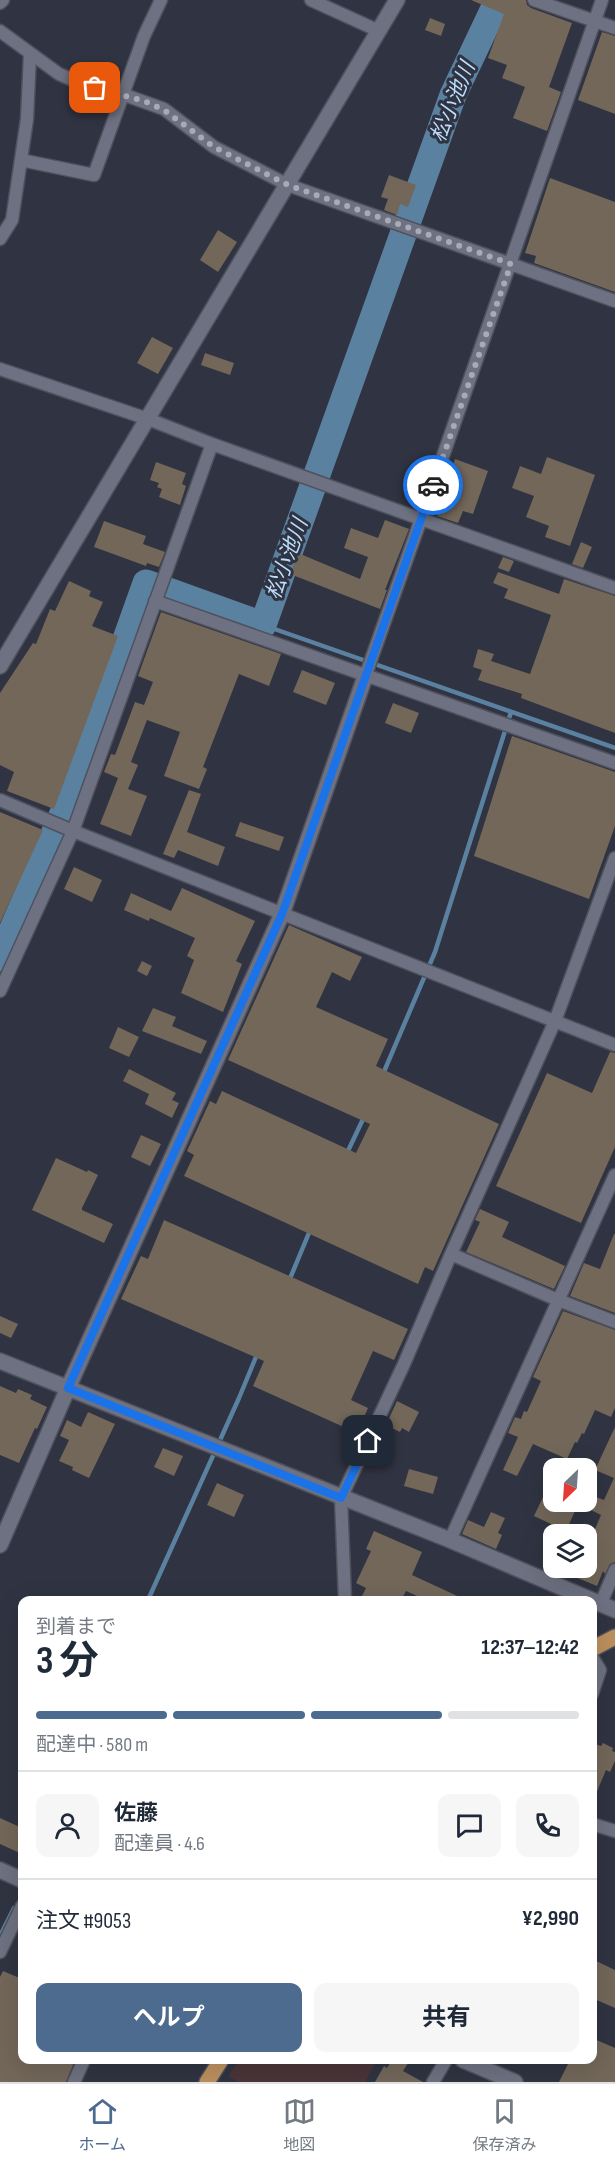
<!DOCTYPE html>
<html lang="ja">
<head>
<meta charset="utf-8">
<style>
	:root { --surface:#fff; --page:#f6f6f7; --text:#1f2937; --muted:#747a83; --line:#e0e1e3; --accent:#4c6b8f }
	body { margin:0; font-family:"Sofia Sans Condensed","Noto Sans JP",sans-serif; background:var(--page); color:var(--text); height:100vh; display:flex; flex-direction:column; font-size:22px; white-space:nowrap }
	* { box-sizing:border-box; margin:0 }
	p { font-size:20px; color:var(--muted) }
	.icon { flex:none; width:33px; height:33px; fill:none; stroke:currentColor; stroke-width:2; stroke-linecap:round; stroke-linejoin:round }
	.map { position:relative; flex:1; overflow:hidden }
	.side { position:absolute; left:18px; top:1596px; width:579px; height:468px; display:flex; flex-direction:column; background:var(--surface); border-radius:12px; box-shadow:0 6px 24px #0002 }
	.side>* { flex:none }
	.needle { width:39px; rotate:205deg }
	.fabs { position:absolute; left:543px; top:1458px; display:grid; gap:12px }
	.fabs a { display:grid; place-items:center; width:54px; height:54px; border-radius:12px; background:var(--surface); box-shadow:0 6px 24px #0002; font-size:30px }
	.pin { position:absolute; display:grid; place-items:center; width:51px; height:51px; color:#fff; margin:-26px; border-radius:12px; box-shadow:0 3px 9px #0006 }
	.courier { position:absolute; display:grid; place-items:center; width:60px; height:60px; margin:-30px; border:4px solid #1a73e8; border-radius:50%; background:#fff; color:#222; box-shadow:0 2px 8px #0007 }
	.summary em { font-style:normal; font-weight:700 }
	.summary div { display:flex; flex-direction:column-reverse }
	.summary { display:flex; align-items:center; justify-content:space-between; height:102px; padding:0 18px }
	h1 { font-size:39px; font-weight:700; line-height:45px }
	.bar { display:grid; grid-template-columns:repeat(4,1fr); gap:9px 6px; align-content:center; height:72px; padding:0 18px }
	.bar i { height:8px; border-radius:4px; background:var(--line) }
	.bar .current { background:var(--accent) }
	.bar p { grid-column:span 4 }
	.line { display:flex; align-items:center; gap:15px; padding:0 18px; border-top:2px solid var(--line) }
	.line div { flex:1 }
	.round { display:grid; place-items:center; flex:none; width:63px; height:63px; border-radius:12px; background:var(--page) }
	.button { display:flex; gap:12px; margin-top:auto; padding:12px 18px }
	.button a { flex:1; height:69px; border-radius:12px; background:var(--accent); color:#fff; font-size:24px; font-weight:700; line-height:69px; text-align:center }
	.button a+a { background:var(--page); color:var(--text) }
	.tabs { display:flex; justify-content:space-around; align-items:center; height:84px; border-top:2px solid var(--line); background:var(--surface); font-size:16px; color:var(--muted) }
	.tabs a { display:grid; justify-items:center; gap:3px }
	.tabs .current { color:var(--accent) }
	.map>svg:first-child { display:block }
	.commercial { fill:#4a3539 }
	.lines { fill:none; stroke-linecap:round; stroke-linejoin:round }
	.stream { stroke:#5b81a1; stroke-width:4.5 }
	.river { stroke:#5b81a1; stroke-width:27 }
	.building { fill:#726759 }
	.minor-casing { stroke:#4e515d; stroke-width:15 }
	.tertiary-casing { stroke:#4e515d; stroke-width:18 }
	.secondary-casing { stroke:#4e515d; stroke-width:18 }
	.primary-casing { stroke:#4e515d; stroke-width:18 }
	.minor { stroke:#6e7181; stroke-width:12 }
	.tertiary { stroke:#6e7181; stroke-width:15 }
	.secondary { stroke:#6e7181; stroke-width:15 }
	.primary { stroke:#bc905e; stroke-width:15 }
	.done { stroke:#a8abb6; stroke-width:6; stroke-dasharray:0 10.8 }
	.route { stroke:#1a73e8; stroke-width:8 }
	.labels { text-anchor:middle; dominant-baseline:central; stroke-width:6; stroke-linejoin:round; paint-order:stroke }
	.water-label { font-size:21px; font-style:italic; fill:#bbdefd; stroke:#303341 }
</style>
</head>
<body>
<div class="map">
<svg width="615" height="2082" viewBox="0 0 615 2082">
	<rect width="100%" height="100%" fill="#303341"/>
	<path class="commercial" d="M239,2060H377L365,2082H238L228,2076Z"/>
	<g class="lines">
		<path class="stream" d="M263,625L615,748
			M383,1074L435,952L511,712
			M347,1153L364,1117
			M289,1281L311,1228
			M148,1600L239,1398L258,1352
			M0,1936L14,1908"/>
		<path class="river" d="M0,958L68,802L146,583L263,625L453,95L498,0"/>
	</g>
	<path class="building" d="M471,0H526L527,5L531,8L572,23L549,87L561,92L547,131L513,118L525,87L502,78L507,65L488,58L504,14Z
		M430,18L445,24L441,36L425,30Z
		M602,32L615,36V114L578,100Z
		M389,175L416,185L408,207L400,204L397,215L384,210L388,199L381,197Z
		M550,178L615,202V292L534,263L536,256L525,253Z
		M218,230L237,242L218,272L200,260Z
		M152,337L173,348L158,374L137,363Z
		M205,353L234,363L230,375L201,365Z
		M547,457L595,475L570,546L545,537L549,526L526,517L534,496L512,488L520,466L541,474Z
		M455,459L488,471L473,514L463,511L458,523L437,516L442,503L440,502Z
		M156,462L186,473L182,484L186,486L180,505L159,497L162,489L157,487L159,483L150,480Z
		M385,520L409,529L385,590H387L380,609L290,574L298,553L360,579L368,557L344,548L351,528L378,538Z
		M104,521L146,536L143,544L165,552L159,567L147,563L146,566L94,547Z
		M581,542L592,547L583,568L572,564Z
		M503,557L514,561L509,572L498,568Z
		M498,572L559,594L564,579L615,596V733L521,698L522,694L478,680L482,670L473,667L478,649L494,654L491,661L530,674L551,615L504,598L508,589L493,583Z
		M69,581L91,591L89,596L103,602L92,626L118,636L54,809L7,791L14,772L0,765V693L33,643L36,644L50,609L55,611Z
		M161,612L281,654L269,686L239,674L203,767L207,769L199,789L164,776L180,732L147,720L131,762L138,765L128,789L147,796L131,836L100,824L118,778L104,772L111,754L115,755L135,702L144,705L153,682L138,676Z
		M302,670L335,683L326,705L293,692Z
		M393,703L419,713L411,733L385,723Z
		M512,736L615,772V826L589,899L474,856Z
		M189,790L201,794L187,832L225,847L218,866L178,850L174,858L163,854Z
		M0,812L43,830L0,923Z
		M240,822L284,837L279,851L235,836Z
		M74,867L102,880L92,902L64,889Z
		M182,888L255,921L236,961L242,964L223,1012L181,993L194,960L187,956L195,938L150,918L149,921L124,910L131,893L171,911Z
		M289,925L362,957L350,981L332,972L316,1007L388,1039L376,1066L499,1124L433,1271L425,1267L418,1284L184,1176L194,1155L187,1151L210,1101L216,1104L222,1091L356,1153L370,1124L228,1060Z
		M142,961L152,966L147,976L137,971Z
		M153,1008L176,1017L172,1026L207,1041L201,1054L142,1031Z
		M118,1027L139,1037L129,1057L109,1048Z
		M610,1052L615,1053V1147L581,1223L496,1186L547,1073L592,1093Z
		M129,1069L176,1093L172,1100L179,1103L172,1118L145,1104L149,1094L123,1081Z
		M141,1135L161,1144L150,1166L131,1157Z
		M56,1158L87,1172L88,1170L98,1175L82,1208V1210L113,1224L104,1243L32,1210Z
		M480,1209L509,1222L502,1237L565,1266L554,1289L466,1252L480,1222L475,1220Z
		M164,1220L408,1329L394,1360L373,1351L351,1400L368,1408L357,1433L253,1386L264,1361L121,1299L141,1256L148,1259Z
		M614,1234H615V1313L570,1296L584,1263L600,1269Z
		M563,1311L615,1330V1408L611,1417L595,1410L584,1434L582,1433L577,1443L575,1442L567,1459L533,1444L517,1476L503,1470L518,1437L508,1433L515,1417L521,1419L524,1411L527,1412L541,1381L533,1377Z
		M0,1316L18,1324L11,1338L0,1333Z
		M0,1386L16,1393L18,1389L32,1395L30,1399L47,1407L37,1429L35,1428L19,1463L0,1455Z
		M397,1401L419,1412L409,1432L402,1428L400,1432L386,1425Z
		M88,1412L115,1424L89,1478L72,1470L73,1467L59,1461L69,1440L60,1436L67,1420L81,1427Z
		M615,1427V1562L610,1564L605,1574L603,1571L597,1586L553,1568H586V1550L601,1515L583,1506L588,1494L604,1500L614,1478L595,1470Z
		M163,1448L183,1456L174,1476L154,1467Z
		M409,1469L438,1477L433,1494L404,1486Z
		M554,1474V1502H579L566,1531L534,1516Z
		M217,1483L244,1495L234,1517L207,1505Z
		M491,1512L505,1518L498,1533L502,1535L496,1549L462,1534L468,1520L484,1527Z
		M374,1531L422,1552L412,1575L466,1600H426L406,1591L401,1600H360L366,1588L356,1583L371,1551L366,1549Z
		M603,1743L613,1748L612,1751L615,1752V1761L610,1772L606,1770L593,1801L592,1751L595,1744L601,1746Z
		M0,1818L22,1828V1854L0,1844Z
		M592,1959L615,1970V2008L592,1998Z
		M3,1971L22,1979V2060H75L66,2082H0V1977Z
		M592,2038L615,2048V2082H559L570,2060H592Z
		M392,2060H410L403,2071L423,2082H375L384,2066L387,2068Z"/>
	<g class="lines">
		<g class="minor-casing">
			<path id="minor" d="M311,0L379,31
				M534,0L615,28
				M602,0L421,519L615,588
				M0,3L3,0
				M0,31L59,74L82,84L122,94L164,109L214,147L288,185L615,301
				M21,160L94,175L144,36L161,0
				M0,239L12,220L27,119L30,54
				M0,369L148,419L212,444L73,831L0,991
				M212,444L421,519L366,674
				M155,601L615,763
				M0,800L73,831L615,1045
				M451,1254L558,1300L615,1322
				M450,1540L615,1175
				M345,1600L341,1498L404,1364L451,1254L555,1021L615,858
				M601,1603L615,1570
				M592,1657L600,1670L592,1694
				M592,1824L615,1831
				M0,1952L22,1906
				M74,2082L84,2060
				M433,2082L446,2060"/>
		</g>
		<g class="tertiary-casing">
			<path id="tertiary" d="M0,666L397,0
				M0,1361L450,1540L615,1610
				M0,1545L68,1388L282,914L366,674"/>
		</g>
		<g class="secondary-casing">
			<path id="secondary" d="M0,1870L22,1880
				M463,2060L515,2082"/>
		</g>
		<g class="primary-casing">
			<path id="primary" d="M592,1649L615,1637
				M207,2082L221,2060"/>
		</g>
		<use href="#minor" class="minor"/>
		<use href="#tertiary" class="tertiary"/>
		<use href="#secondary" class="secondary"/>
		<use href="#primary" class="primary"/>
	</g>
	<g class="lines">
		<path class="done" d="M95,88L144,101L164,110L214,147L288,185L511,264L433,485"/>
		<path class="route" d="M368,1441L341,1498L68,1388L282,914L433,485"/>
	</g>
	<g class="labels">
		<g class="water-label">
			<text transform="translate(453 102) rotate(-68)">松小池川</text>
			<text transform="translate(287 559) rotate(-70)">松小池川</text>
		</g>
	</g>
</svg>
<div class="fabs">
<a><svg class="needle" viewBox="-14 -14 28 28"><path d="M0-13l5 13h-10z" fill="#e53935"/><path d="M0 13l5-13h-10z" fill="#747a83"/></svg></a>
<a><svg class="icon" aria-label="layers" viewBox="0 0 24 24"><path d="M12 4l9 5-9 5-9-5zM3 14l9 5 9-5"/></svg></a>
</div>
<div class="pin" style="left:95px;top:88px;background:#ea580c"><svg class="icon" aria-label="bag" viewBox="0 0 24 24"><path d="M5 8h14l-1 12H6zM9 8a3 3 0 0 1 6 0"/></svg></div>
<div class="pin" style="left:368px;top:1441px;background:#1f2937"><svg class="icon" aria-label="home" viewBox="0 0 24 24"><path d="M3 11l9-7 9 7M6 9v11h12V9"/></svg></div>
<div class="courier" style="left:433px;top:485px"><svg class="icon" aria-label="car" viewBox="0 0 24 24"><path d="M5 17H2v-5l4-1 3-4h7l3 4 3 1v5h-3M9 17h6M6 11h13"/><circle cx="7" cy="17" r="2"/><circle cx="17" cy="17" r="2"/></svg></div>
<section class="side">
<div class="summary"><div><h1>3 分</h1><p>到着まで</p></div><em>12:37–12:42</em></div>
<div class="bar"><i class="current"></i><i class="current"></i><i class="current"></i><i></i><p>配達中 · 580 m</p></div>
<div class="line" style="height:108px"><a class="round"><svg class="icon" aria-label="person" viewBox="0 0 24 24"><circle cx="12" cy="8" r="4"/><path d="M4 21q1-7 8-7t8 7"/></svg></a><div><b>佐藤</b><p>配達員 · 4.6</p></div><a class="round"><svg class="icon" aria-label="chat" viewBox="0 0 24 24"><path d="M4 5h16v11H9l-5 4z"/></svg></a><a class="round"><svg class="icon" aria-label="phone" viewBox="0 0 24 24"><path d="M5 4h4l2 5-3 2q2 4 5 5l2-3 5 2v4C11 20 4 13 5 4z"/></svg></a></div>
<div class="line" style="height:78px"><div>注文 #9053</div><b>¥2,990</b></div>
<div class="button"><a>ヘルプ</a><a>共有</a></div>
</section>
</div>
<nav class="tabs">
<a class="current"><svg class="icon" aria-label="home" viewBox="0 0 24 24"><path d="M3 11l9-7 9 7M6 9v11h12V9"/></svg>ホーム</a>
<a><svg class="icon" aria-label="map" viewBox="0 0 24 24"><path d="M3 6l6-2 6 2 6-2v14l-6 2-6-2-6 2zM9 4v14M15 6v14"/></svg>地図</a>
<a><svg class="icon" aria-label="saved" viewBox="0 0 24 24"><path d="M7 4h10v16l-5-4-5 4z"/></svg>保存済み</a>
</nav>
</body>
</html>
